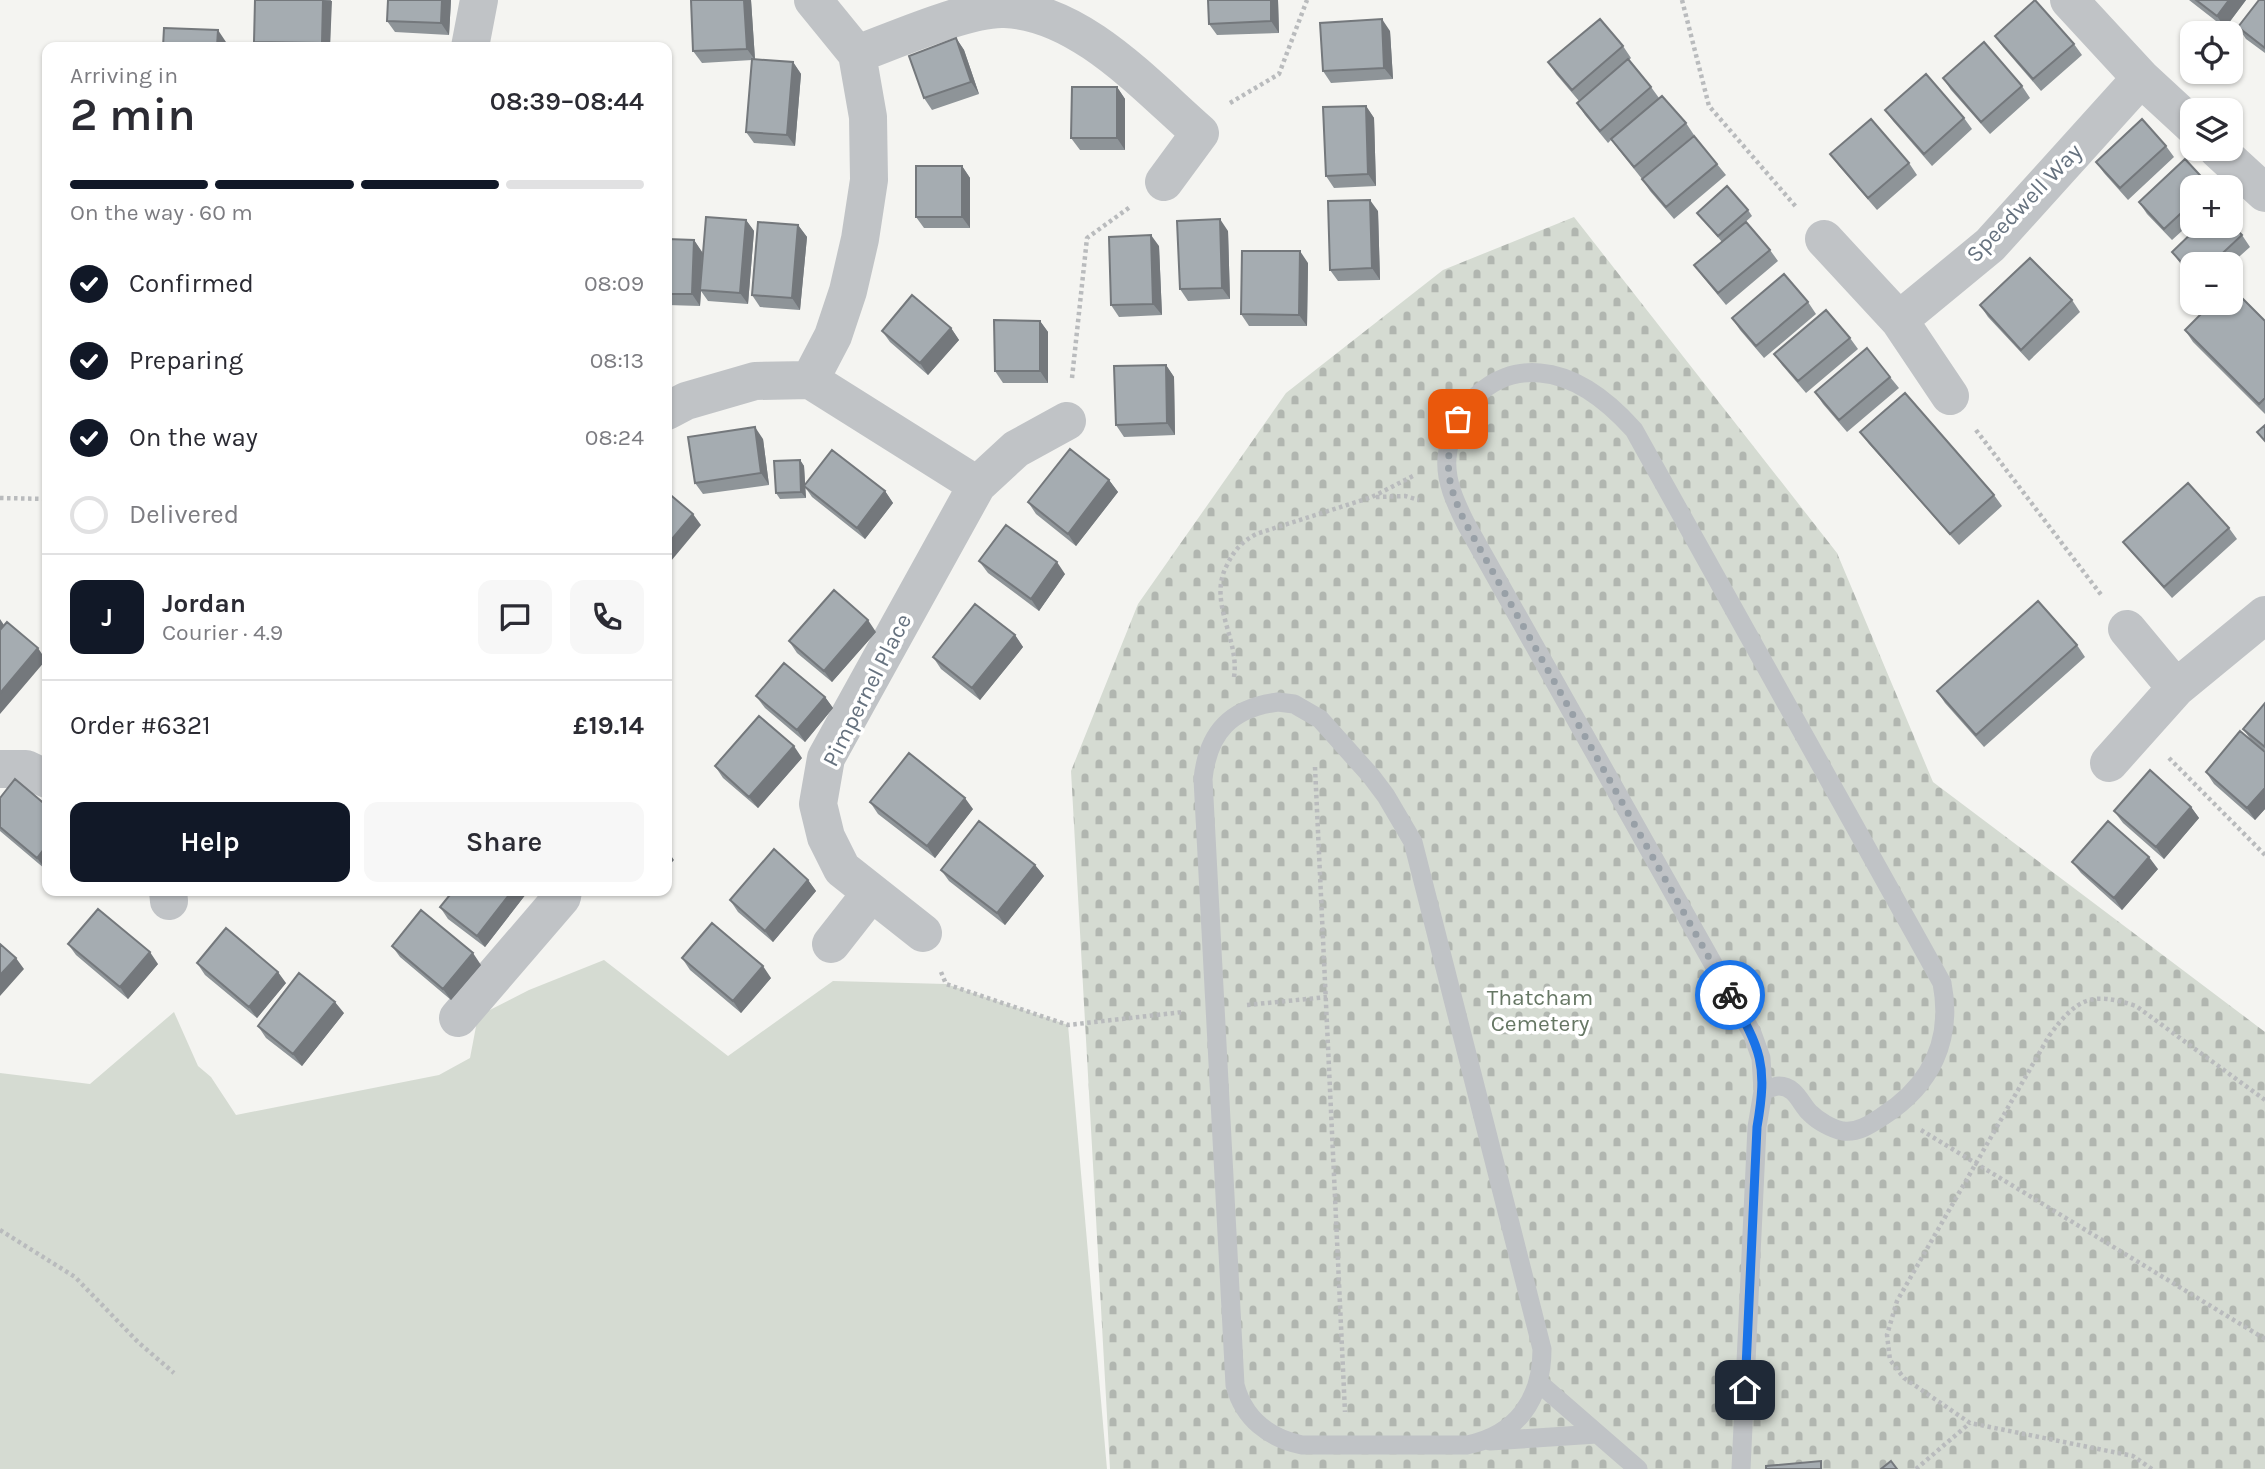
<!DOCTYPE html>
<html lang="en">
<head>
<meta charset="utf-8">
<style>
	:root { --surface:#fff; --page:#f7f7f7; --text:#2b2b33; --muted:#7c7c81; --line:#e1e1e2; --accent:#111827 }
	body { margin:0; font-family:Karla,sans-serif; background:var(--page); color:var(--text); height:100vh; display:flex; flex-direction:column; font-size:26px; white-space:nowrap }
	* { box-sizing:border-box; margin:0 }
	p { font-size:23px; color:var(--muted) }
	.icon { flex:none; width:38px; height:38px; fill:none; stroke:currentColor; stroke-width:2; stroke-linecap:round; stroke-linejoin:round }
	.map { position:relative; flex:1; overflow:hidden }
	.panel { position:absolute; left:42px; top:42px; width:630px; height:854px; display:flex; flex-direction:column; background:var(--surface); border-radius:14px; box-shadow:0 2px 5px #0004 }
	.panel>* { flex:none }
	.controls { position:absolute; left:2180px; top:21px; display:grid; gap:14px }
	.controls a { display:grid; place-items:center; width:63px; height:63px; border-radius:14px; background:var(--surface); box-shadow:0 2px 5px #0004; font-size:35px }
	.pin { position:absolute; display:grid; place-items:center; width:60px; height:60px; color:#fff; margin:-30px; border-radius:14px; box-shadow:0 4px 10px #0006 }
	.courier { position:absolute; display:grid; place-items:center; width:70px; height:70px; margin:-35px; border:5px solid #1a73e8; border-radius:50%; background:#fff; color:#222; box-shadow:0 2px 9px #0007 }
	.headline em { font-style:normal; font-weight:600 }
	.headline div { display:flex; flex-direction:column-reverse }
	.headline { display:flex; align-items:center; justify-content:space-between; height:119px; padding:0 28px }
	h1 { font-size:46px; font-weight:600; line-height:52px }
	.bar { display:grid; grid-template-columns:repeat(4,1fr); gap:10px 7px; align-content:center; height:84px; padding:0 28px }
	.bar i { height:9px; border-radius:5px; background:var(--line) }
	.bar .current { background:var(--accent) }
	.bar p { grid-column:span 4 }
	.line { display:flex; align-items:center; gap:18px; padding:0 28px; border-top:2px solid var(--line) }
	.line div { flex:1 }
	.round { display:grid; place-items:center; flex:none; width:74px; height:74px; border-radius:14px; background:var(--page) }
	ol { padding:0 28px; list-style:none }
	li { display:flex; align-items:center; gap:21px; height:77px }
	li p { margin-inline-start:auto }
	li .icon { padding:7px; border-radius:50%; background:var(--accent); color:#fff; stroke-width:4 }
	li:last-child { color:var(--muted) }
	li i { width:38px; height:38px; border:4px solid var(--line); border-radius:50% }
	.primary-button { display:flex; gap:14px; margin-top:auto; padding:14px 28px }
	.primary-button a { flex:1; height:80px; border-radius:14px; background:var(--accent); color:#fff; font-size:28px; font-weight:600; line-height:80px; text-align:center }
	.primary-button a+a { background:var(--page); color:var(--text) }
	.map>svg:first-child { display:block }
	.grass { fill:#d5dbd2 }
	.cemetery { fill:url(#cemetery-stones) }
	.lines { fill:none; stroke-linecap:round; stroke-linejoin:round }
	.path { stroke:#b9bbbd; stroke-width:4.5; stroke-dasharray:3.5 3.5; stroke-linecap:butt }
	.service { stroke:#c0c3c6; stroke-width:19 }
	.minor { stroke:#c0c3c6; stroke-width:38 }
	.wall { fill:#8e9498 }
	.shaded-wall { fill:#74787c }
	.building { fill:#a5acb1; stroke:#74787c; stroke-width:2 }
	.done { stroke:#98a0a7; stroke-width:7; stroke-dasharray:0 12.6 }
	.route { stroke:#1a73e8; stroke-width:9 }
	.labels { text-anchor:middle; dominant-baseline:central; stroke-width:7; stroke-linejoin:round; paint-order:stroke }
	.street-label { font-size:23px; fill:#66727f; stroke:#fff }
	.park-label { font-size:23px; fill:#667764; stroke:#fff }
</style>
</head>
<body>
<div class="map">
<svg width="2265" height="1469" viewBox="0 0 2265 1469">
	<defs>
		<pattern id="cemetery-stones" width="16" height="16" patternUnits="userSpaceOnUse" patternTransform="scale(1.75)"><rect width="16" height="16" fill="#d5dbd2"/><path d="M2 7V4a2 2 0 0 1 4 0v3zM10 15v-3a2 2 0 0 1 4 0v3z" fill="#b1b6b0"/></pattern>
	</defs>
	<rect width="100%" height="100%" fill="#f4f4f1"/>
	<path class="grass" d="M604,960L728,1056L833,981L946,984L1068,1025L1107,1469H0V1073L90,1084L174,1012L198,1066L211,1077L236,1115L439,1075L470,1058L478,1016L529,990Z"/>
	<path class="cemetery" d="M1574,217L1837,553L1933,782L2265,1032V1469H1110L1071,771L1138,604L1286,393L1443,270Z"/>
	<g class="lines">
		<path class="path" d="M1682,0L1709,106L1797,208
			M1230,103L1279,74L1307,0
			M1072,378L1087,238L1130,207
			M1976,430L2102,596
			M1376,497L1405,496L1419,500
			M0,498L47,499
			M1234,677C1240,639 1207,602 1227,565C1234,550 1242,542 1256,534L1372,497L1413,476
			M2169,758L2265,855
			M1315,767L1345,1412
			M941,972L946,984L1068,1025L1183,1012
			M1247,1005L1327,997
			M1921,1130L2265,1339
			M0,1230L75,1277L139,1343L174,1373
			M1916,1469L1970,1423
			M2152,1469L2133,1456L1970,1423L1904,1378L1890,1360L1887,1335L1897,1301L2049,1036C2077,998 2091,991 2136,1006L2265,1100"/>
		<path class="service" d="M1278,702L1294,704L1320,719L1371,776L1386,796L1413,842L1542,1349C1542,1399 1517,1435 1467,1445H1302C1269,1438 1244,1419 1235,1385L1203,779C1208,732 1231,708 1278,702Z
			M1539,1383L1638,1469
			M1490,1441L1597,1434
			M1741,1469L1757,1127L1763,1091C1768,1089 1774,1086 1779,1086C1796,1086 1801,1105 1810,1113C1818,1121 1832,1129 1843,1131C1858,1133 1871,1124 1883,1116C1931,1085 1953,1040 1942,983L1634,430C1609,402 1578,376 1540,373C1490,368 1451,411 1447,458C1445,481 1456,504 1466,524L1752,1033L1761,1058L1763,1091"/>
		<path class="minor" d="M2069,0L2141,78L2193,126
			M470,47L479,0
			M857,54C893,41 969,7 1005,9C1081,12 1146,86 1200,133L1164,182
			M2217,149L2265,193
			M1824,239L1899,320L1950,396
			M1899,320L1990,245L2141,78
			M810,380L977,485
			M667,411L686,401L755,381L810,380L833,336L848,291L860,239L869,180L868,117L857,54L813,0
			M2127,629L2176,688
			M2109,763L2176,688L2265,615
			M0,769H26L47,779
			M168,891L169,901
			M923,933L842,869L826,837L818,804L826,758L977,485L1016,449L1067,421
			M831,944L871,893
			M458,1018L562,897L563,891"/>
	</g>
	<path class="wall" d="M255,0H331L330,47H258L254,42Z
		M388,0H451L449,35L395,32L387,21Z
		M691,0H751L755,59L793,62L801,74L795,146L754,143L746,132L752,60L702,63L693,51Z
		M1208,0H1278L1279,33L1217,35L1209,24Z
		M2189,0H2246L2225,28Z
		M2265,0V53L2246,39L2238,27Z
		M1390,31L1393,79L1331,83L1323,71Z
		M1995,36L2074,44L2082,55L2041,91L2003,47Z
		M956,38L964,50L979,94L932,110L924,98Z
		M1623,46L1631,58L1629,60L1651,87L1659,98L1686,123L1694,135L1642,179L1611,140L1608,143L1585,115L1577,103L1579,101L1556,74L1548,62Z
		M1943,78L2022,86L2030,98L1990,134L1951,90Z
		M1117,87L1125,99V150H1080L1071,138Z
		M1366,106L1374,118L1376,186L1334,188L1326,176Z
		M1885,110L1964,118L1972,129L1932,166L1893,121Z
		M2166,146L2174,157L2128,200L2104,173L2096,162Z
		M1830,154L1909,163L1917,175L1877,210L1839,166Z
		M2185,159L2211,187H2193V221L2172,240L2147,214L2139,202Z
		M1717,164L1726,175L1674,219L1650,191L1642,179Z
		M962,166L970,178V228H924L916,217Z
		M1748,210L1752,216L1731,235L1770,250L1778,261L1726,305L1703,277L1694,265L1722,242L1697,213Z
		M1378,211L1380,280L1338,281L1330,270Z
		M746,220L754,231L748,304L708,301L701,291L700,306L667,305V239L694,240L702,252V266Z
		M798,225L807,237L800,310L760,307L752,295Z
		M1228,231L1230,299L1188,301L1180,289Z
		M2242,235L2250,247L2231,264H2193V277L2180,263L2172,252Z
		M1159,246L1162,315L1119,317L1111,305Z
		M1308,263L1307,326H1249L1241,314Z
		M2072,300L2080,312L2029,361L1988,317L1980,305Z
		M1808,302L1816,314L1764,358L1740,330L1732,318Z
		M1040,321L1048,332V383H1003L995,371Z
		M2265,321V414L2193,342L2185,330Z
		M951,328L959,340L928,375L890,342L882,331Z
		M1850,338L1858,349L1806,393L1782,365L1774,354Z
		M1166,365L1174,377L1175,435L1124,437L1116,425Z
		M1890,377L1899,388L1847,432L1823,404L1815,392Z
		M1860,432L1994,495L2002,506L1959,545L1869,444Z
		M763,439L769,485L703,494L695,483Z
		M800,460L804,466L805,484L885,491L893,503L865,539L812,497L805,487L806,498L780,499L776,493Z
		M1109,480L1118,492L1076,546L1036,514L1028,502Z
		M2229,528L2237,539L2172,598L2132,553L2123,542Z
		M979,561L1065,574L1039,611L988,573Z
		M876,632L832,682L797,653L789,641Z
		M1015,635L1023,647L980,700L941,669L933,657Z
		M2077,645L2085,657L1984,747L1945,703L1937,691Z
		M756,696L825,697L833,708L805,742L765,708Z
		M2265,703V752L2251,740L2243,729Z
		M2265,752V809L2255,820L2214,784L2206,772Z
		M802,758L758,808L723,778L715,766Z
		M0,798L45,869L0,831Z
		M870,802L973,809L935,858L878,814Z
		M2191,807L2199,818L2164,859L2123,823L2114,811Z
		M2072,862L2158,869L2122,910L2081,873Z
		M1035,865L1044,876L1005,925L949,881L941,870Z
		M808,880L816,891L773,942L738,912L730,900Z
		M453,891H524L526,894L485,947L448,919L440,907Z
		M68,944L158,964L128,999L76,955Z
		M392,946L481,965L451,1000L400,957Z
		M682,958L771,978L741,1013L690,970Z
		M197,963L286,983L257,1018L205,975Z
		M344,1013L302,1066L266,1038L258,1026Z"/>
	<path class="shaded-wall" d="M323,0L332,1L330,47H325L322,43Z
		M442,0H451L449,35L441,23Z
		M744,0H751L755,60L747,49Z
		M1271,0H1278L1279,33L1271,21Z
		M2229,0H2246L2225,28L2217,16Z
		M1382,19L1390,31L1393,79L1384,68Z
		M218,30L226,42L225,47H217Z
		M956,38L964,50L979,94L971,82Z
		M793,62L801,74L795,146L787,135Z
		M1117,87L1125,99V150L1117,138Z
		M1366,106L1374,118L1376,186L1368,174Z
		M962,166L970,178V228L962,217Z
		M1370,200L1378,211L1380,280L1372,268Z
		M1220,219L1228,231L1230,299L1222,288Z
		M746,220L754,231L748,304L740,293Z
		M798,225L807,237L800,310L792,298Z
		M1151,235L1159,246L1162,315L1153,304Z
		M694,240L702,252L701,290H700L701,291L700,306L692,294Z
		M1300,251L1308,263L1307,326L1299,315Z
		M1040,321L1048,332V383L1040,371Z
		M951,328L959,340L928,375L920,363Z
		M1166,365L1174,377L1175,435L1167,423Z
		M755,427L763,439L769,485L761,473Z
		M800,460L804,466L806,498L801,492Z
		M1109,480L1118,492L1076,546L1068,534Z
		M885,491L893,503L865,539L857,528Z
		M693,514L701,525L671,561L667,554V545Z
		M1057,562L1065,574L1039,611L1031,599Z
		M0,619L6,628L0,635Z
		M868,620L876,632L832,682L824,671Z
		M1015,635L1023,647L980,700L972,688Z
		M38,648L46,660L0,714V693Z
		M825,697L833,708L805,742L797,730Z
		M794,746L802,758L758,808L749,797Z
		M2265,788V809L2255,820L2247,808Z
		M965,798L973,809L935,858L927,846Z
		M2191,807L2199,818L2164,859L2156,847Z
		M47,845V867L45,869L37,858Z
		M667,850L674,860L667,868Z
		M2149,857L2158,869L2122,910L2114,898Z
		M1035,865L1044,876L1005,925L997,913Z
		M808,880L816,891L773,942L765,931Z
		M512,891H524L526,894L485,947L477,936Z
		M150,952L158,964L128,999L120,987Z
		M473,953L481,965L451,1000L443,989Z
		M16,958L24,969L0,996V975Z
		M763,966L771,978L741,1013L733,1001Z
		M278,972L286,983L257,1018L249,1007Z
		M335,1002L344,1013L302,1066L293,1054Z"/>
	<path class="building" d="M255,0H323L322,43L254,42Z
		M388,0H442L441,23L387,21Z
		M691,0H744L747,49L693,51Z
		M1208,0H1271V21L1209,24Z
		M2035,0L2074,44L2033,79L1995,36Z
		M2196,0H2229L2217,16Z
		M2259,0H2265V48L2238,27Z
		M1382,19L1384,68L1323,71L1320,23Z
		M1600,19L1623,46L1572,90L1548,62Z
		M164,28L218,30L217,47H163Z
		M956,38L971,82L924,98L909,56Z
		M1984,42L2022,86L1981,122L1943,78Z
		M752,59L793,62L787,135L746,132Z
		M1628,59L1651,87L1600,131L1577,103Z
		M1926,74L1964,118L1924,154L1885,110Z
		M1072,87H1117V138H1071Z
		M1662,96L1686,123L1634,167L1611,139Z
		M1366,106L1368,174L1326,176L1323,107Z
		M1871,119L1909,163L1868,198L1830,154Z
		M2142,119L2166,146L2120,188L2096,162Z
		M1694,136L1717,164L1666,207L1642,179Z
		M2185,159L2210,186L2209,187H2193V202L2164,229L2139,202Z
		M916,166H962V217H916Z
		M1727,186L1748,210L1718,236L1697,213Z
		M1370,200L1372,268L1330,270L1328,201Z
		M706,217L746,220L740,293L700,290Z
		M1220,219L1222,288L1180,289L1177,221Z
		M758,222L798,225L792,298L752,295Z
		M1746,222L1770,250L1718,293L1694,265Z
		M2231,224L2242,235L2211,264H2193V275L2172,252L2199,226H2231Z
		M1151,235L1153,304L1111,305L1109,237Z
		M667,239L694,240L692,294H667Z
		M1242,251H1300L1299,315L1241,314Z
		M2030,258L2072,300L2021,350L1980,305Z
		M1784,274L1808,302L1756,346L1732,318Z
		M2231,287L2265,321V398L2259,404L2185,330L2212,303H2231Z
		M912,295L951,328L920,363L882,331Z
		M1826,310L1850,338L1798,381L1774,354Z
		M994,320L1040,321V371H995Z
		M1867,348L1890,377L1839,420L1815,392Z
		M1166,365L1167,423L1116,425L1114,366Z
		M1905,393L1994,495L1950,534L1860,432Z
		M2265,425V441L2257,432Z
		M755,427L761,473L695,483L688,437Z
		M1070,449L1109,480L1068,534L1028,502Z
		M832,450L885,491L857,528L804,486Z
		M800,460L801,492L776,493L774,461Z
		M2188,483L2229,528L2164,587L2123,542Z
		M667,492L693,514L667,545Z
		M1006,525L1057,562L1031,599L979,561Z
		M834,590L868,620L824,671L789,641Z
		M2038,601L2077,645L1976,735L1937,691Z
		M975,604L1015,635L972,688L933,657Z
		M7,622L38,648L0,693V630Z
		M784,663L825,697L797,730L756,696Z
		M2265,703V747L2243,729Z
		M759,716L794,746L749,797L715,766Z
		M2240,731L2265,752V788L2247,808L2206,772Z
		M909,753L965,798L927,846L870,802Z
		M2150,770L2191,807L2156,847L2114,811Z
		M15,779L47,806V845L37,858L0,827V798Z
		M979,821L1035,865L997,913L941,870Z
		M2108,821L2149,857L2114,898L2072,862Z
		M774,849L808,880L765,931L730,900Z
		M453,891H512L477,936L440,907Z
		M98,909L150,952L120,987L68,944Z
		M421,910L473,953L443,989L392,946Z
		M712,923L763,966L733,1001L682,958Z
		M226,928L278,972L249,1007L197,963Z
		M0,944L16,958L0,975Z
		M299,973L335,1002L293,1054L258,1026Z
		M1821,1461V1469H1766V1466Z
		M1891,1461L1897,1469H1881Z"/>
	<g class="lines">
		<path class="done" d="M1458,419C1442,462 1447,485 1466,524L1730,995"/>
		<path class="route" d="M1730,995C1761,1050 1768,1064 1757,1127L1745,1390"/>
	</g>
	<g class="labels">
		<g class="street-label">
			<text transform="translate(2024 203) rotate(-46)">Speedwell Way</text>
			<text transform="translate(867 690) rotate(-63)">Pimpernel Place</text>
		</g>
		<g class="park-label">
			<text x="1540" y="997">Thatcham<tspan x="1540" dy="26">Cemetery</tspan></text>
		</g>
	</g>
</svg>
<div class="controls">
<a><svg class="icon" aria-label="locate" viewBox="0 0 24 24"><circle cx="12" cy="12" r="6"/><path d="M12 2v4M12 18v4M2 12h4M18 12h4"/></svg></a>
<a><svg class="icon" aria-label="layers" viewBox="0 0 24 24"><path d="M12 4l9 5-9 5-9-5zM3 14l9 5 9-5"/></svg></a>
<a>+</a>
<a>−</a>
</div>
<div class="pin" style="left:1458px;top:419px;background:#ea580c"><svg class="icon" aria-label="bag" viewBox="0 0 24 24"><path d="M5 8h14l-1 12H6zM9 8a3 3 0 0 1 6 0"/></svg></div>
<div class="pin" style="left:1745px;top:1390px;background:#1f2937"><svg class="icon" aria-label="home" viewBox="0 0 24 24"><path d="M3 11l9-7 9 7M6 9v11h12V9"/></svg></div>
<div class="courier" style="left:1730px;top:995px"><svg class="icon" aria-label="bike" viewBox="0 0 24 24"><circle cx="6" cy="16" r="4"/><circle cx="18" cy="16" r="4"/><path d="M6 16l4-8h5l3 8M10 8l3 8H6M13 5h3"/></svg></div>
<section class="panel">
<div class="headline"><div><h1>2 min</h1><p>Arriving in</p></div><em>08:39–08:44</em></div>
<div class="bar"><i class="current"></i><i class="current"></i><i class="current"></i><i></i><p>On the way · 60 m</p></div>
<ol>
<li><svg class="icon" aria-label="check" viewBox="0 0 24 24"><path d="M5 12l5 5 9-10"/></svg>Confirmed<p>08:09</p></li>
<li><svg class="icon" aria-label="check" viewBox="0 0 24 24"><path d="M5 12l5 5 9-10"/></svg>Preparing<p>08:13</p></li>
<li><svg class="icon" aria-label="check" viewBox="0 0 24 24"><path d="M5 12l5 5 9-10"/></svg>On the way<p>08:24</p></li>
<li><i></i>Delivered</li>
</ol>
<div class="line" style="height:126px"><b class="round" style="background:var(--accent);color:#fff">J</b><div><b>Jordan</b><p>Courier · 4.9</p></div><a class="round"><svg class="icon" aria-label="chat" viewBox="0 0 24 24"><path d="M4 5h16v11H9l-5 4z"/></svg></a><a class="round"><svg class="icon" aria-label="phone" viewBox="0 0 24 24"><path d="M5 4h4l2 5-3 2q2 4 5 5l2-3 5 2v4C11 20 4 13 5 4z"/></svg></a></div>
<div class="line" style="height:91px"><div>Order #6321</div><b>£19.14</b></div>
<div class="primary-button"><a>Help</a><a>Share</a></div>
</section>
</div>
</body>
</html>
